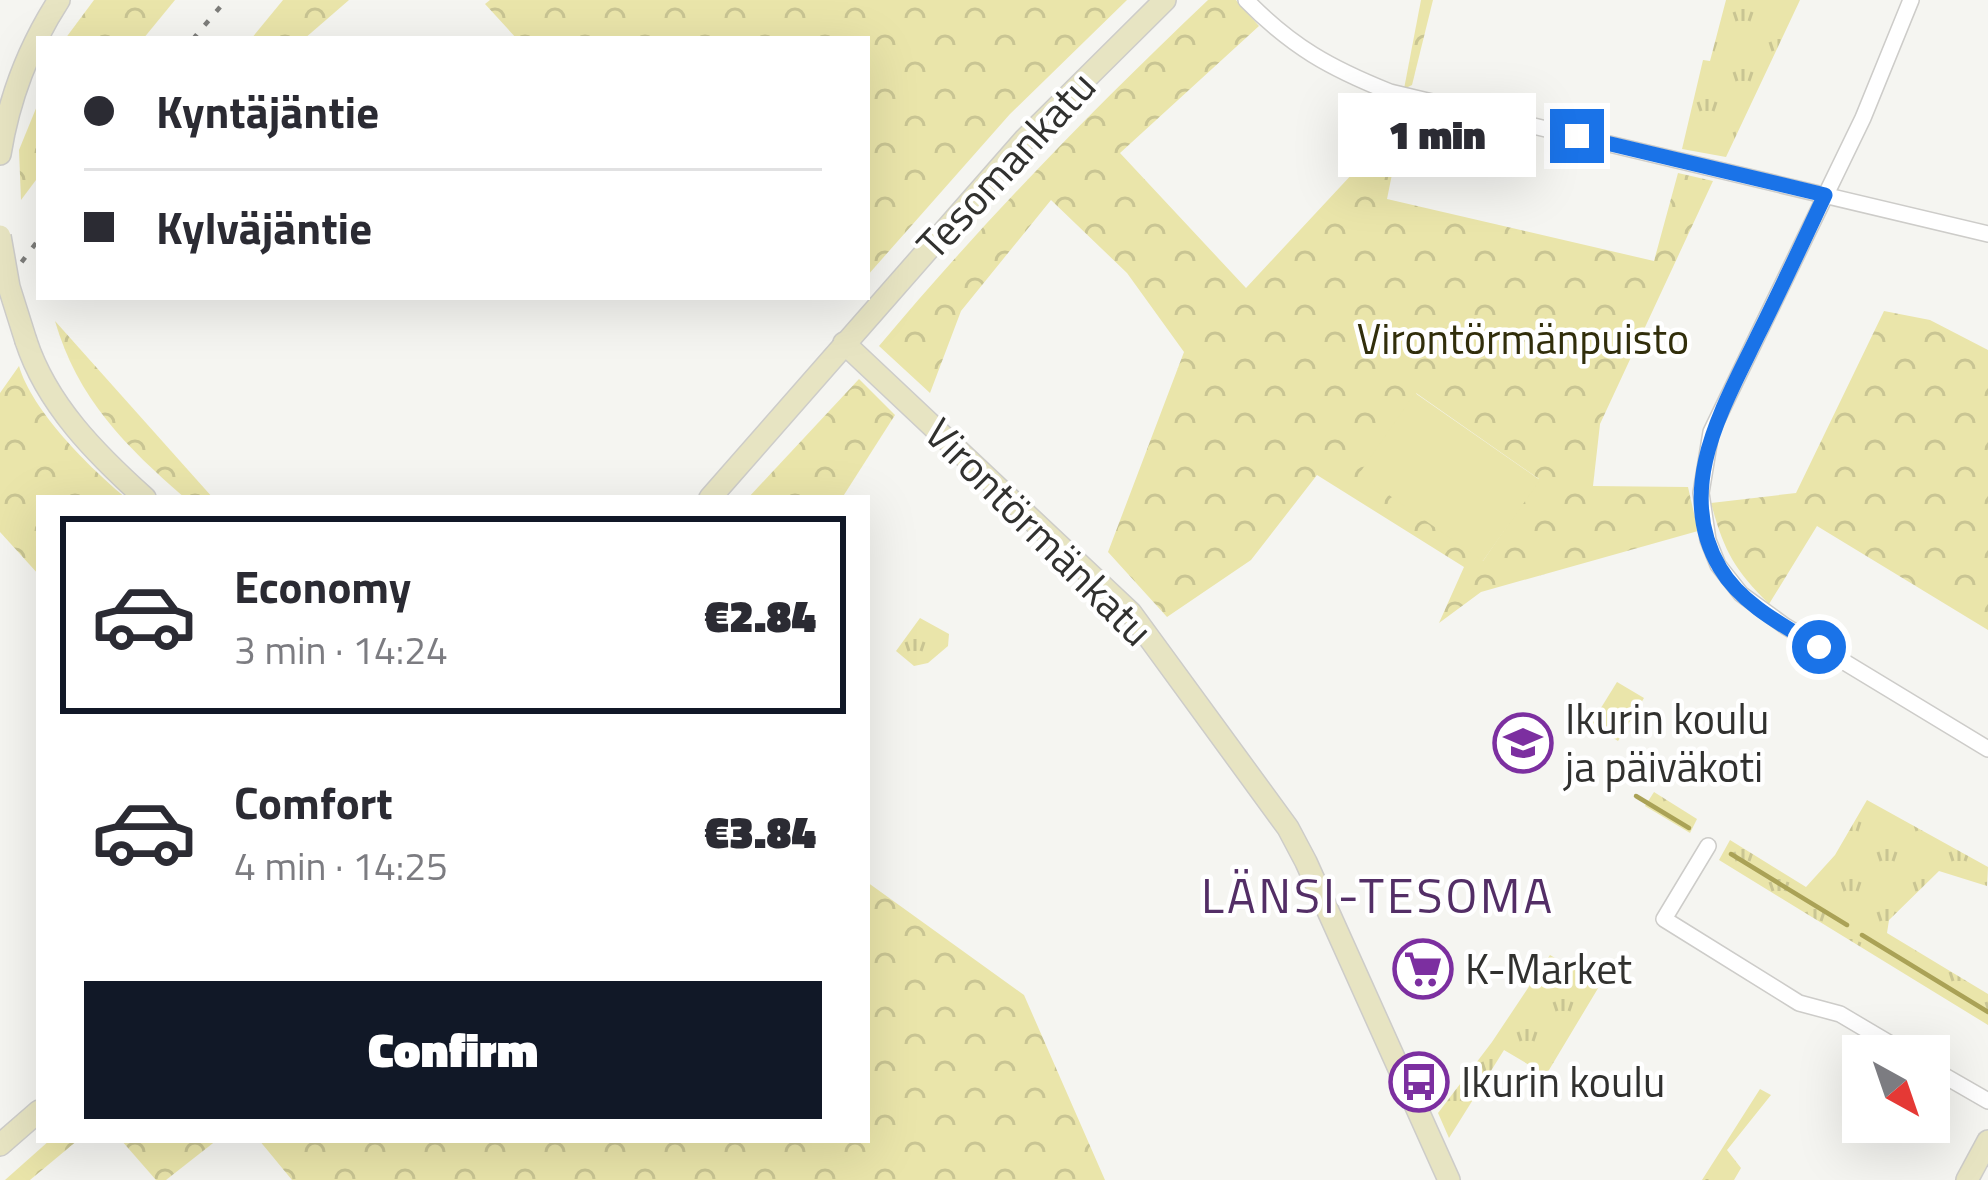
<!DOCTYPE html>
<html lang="en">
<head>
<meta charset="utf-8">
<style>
  body { margin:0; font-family:"Titillium Web",sans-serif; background:#f7f7f7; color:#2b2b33; height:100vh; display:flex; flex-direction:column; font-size:45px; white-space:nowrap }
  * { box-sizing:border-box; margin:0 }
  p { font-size:39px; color:#7c7c81 }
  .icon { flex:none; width:66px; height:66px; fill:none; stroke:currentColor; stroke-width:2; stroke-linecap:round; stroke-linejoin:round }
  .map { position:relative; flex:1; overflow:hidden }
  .drawer { position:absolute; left:36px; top:495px; width:834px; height:648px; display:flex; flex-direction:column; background:#fff; border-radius:0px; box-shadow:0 12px 48px #0002 }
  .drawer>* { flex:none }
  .guide { position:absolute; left:36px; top:36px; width:834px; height:264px; border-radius:0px; box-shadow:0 12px 48px #0002; display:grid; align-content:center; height:264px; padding:0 48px; background:#fff }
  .needle { width:78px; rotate:140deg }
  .buttons { position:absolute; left:1842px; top:1035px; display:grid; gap:24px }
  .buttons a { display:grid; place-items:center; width:108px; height:108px; border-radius:0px; background:#fff; box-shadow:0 12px 48px #0002; font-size:60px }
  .end { position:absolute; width:54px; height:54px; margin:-27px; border:15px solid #1a73e8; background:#fff; box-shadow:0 0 0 6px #fff }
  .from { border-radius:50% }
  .bubble { position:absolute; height:84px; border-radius:0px; background:#fff; box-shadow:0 12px 48px #0002; font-size:39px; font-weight:800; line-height:84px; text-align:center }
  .guide b { display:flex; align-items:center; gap:42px; height:114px; font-size:45px }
  .guide b+b { border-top:3px solid #e1e1e2 }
  .guide i { width:30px; height:30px; background:#2b2b33 }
  ul { padding:21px 0 0; list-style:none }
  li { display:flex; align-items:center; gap:36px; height:198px; margin:0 24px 18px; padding:0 24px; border:6px solid transparent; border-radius:0px }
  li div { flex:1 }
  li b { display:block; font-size:45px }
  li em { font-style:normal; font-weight:800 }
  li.on { border-color:#111827 }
  li>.icon { width:108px; height:108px; stroke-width:1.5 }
  .primary-button { display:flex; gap:24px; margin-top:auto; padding:24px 48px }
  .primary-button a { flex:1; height:138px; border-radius:0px; background:#111827; color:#fff; font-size:48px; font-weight:800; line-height:138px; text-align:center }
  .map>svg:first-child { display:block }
</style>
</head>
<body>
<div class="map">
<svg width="1988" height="1180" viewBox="0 0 1988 1180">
  <defs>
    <pattern id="forest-crowns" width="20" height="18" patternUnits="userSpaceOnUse" patternTransform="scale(3)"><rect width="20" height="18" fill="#eae5aa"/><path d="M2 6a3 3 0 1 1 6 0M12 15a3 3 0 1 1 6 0" fill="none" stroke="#c9c593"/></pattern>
    <pattern id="park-tufts" width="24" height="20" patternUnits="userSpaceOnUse" patternTransform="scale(3)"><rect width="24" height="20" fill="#eae5aa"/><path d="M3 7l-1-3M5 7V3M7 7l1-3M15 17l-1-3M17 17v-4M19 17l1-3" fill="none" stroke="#c9c593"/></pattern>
  </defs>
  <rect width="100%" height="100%" fill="#f5f5f1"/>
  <!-- forest -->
  <g fill="url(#forest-crowns)" fill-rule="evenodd">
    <polygon points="94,0 175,0 143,39 65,39"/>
    <polygon points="283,0 349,0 304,39 251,39"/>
    <polygon points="490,0 1127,0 1010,114 867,276 867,39 517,39 485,4"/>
    <path d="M1208,0H1236L1259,26L1120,153L1246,288L1381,143L1391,107L1405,110L1387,199L1654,261L1678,173L1713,181L1600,424L1593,486L1688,487L1698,531L1481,592L1439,623L1464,567L1317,475L1251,560L1167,617L1108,552L1184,352L1127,273L1051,200L961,311L930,393L879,346C982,223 1092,110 1208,0ZM1416,393L1539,479L1483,561Z"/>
    <polygon points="1421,0 1433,0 1412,85 1404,89"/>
    <polygon points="39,101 39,176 21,200 19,150"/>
    <path d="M1884,311L1930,320L1988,350V630L1817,526L1769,604C1734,569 1724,551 1711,503L1796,493Z"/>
    <path d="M55,321L213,498H185C126,447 77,398 55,321Z"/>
    <path d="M19,366C32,411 90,468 126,498H39V575L0,532V393Z"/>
    <polygon points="859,379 895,415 842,498 748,498"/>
    <polygon points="867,882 1024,995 1105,1180 292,1180 259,1140 867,1140"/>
    <polygon points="50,1140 78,1140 30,1180 5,1180"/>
    <polygon points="121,1140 217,1140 166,1180 156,1180"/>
  </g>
  <!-- park -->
  <g fill="url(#park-tufts)">
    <polygon points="1726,0 1800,0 1726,157 1682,149 1703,60 1710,61"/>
    <polygon points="920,618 949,634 948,646 928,663 914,666 896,651"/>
    <polygon points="1654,792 1697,819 1690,833 1645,806"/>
    <polygon points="1867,800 1988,867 1987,886 1939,871 1889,920 1887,933 1988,994 1988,1025 1719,860 1730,840 1806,887 1835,855"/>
    <polygon points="1550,955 1600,985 1546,1075 1504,1050 1449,1138 1438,1113 1492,1042"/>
    <polygon points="1760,1089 1771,1095 1727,1150 1741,1168 1734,1180 1702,1180"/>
  </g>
  <!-- pitch -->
  <g fill="#eae5aa">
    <polygon points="1415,393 1540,480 1483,561 1359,474"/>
    <polygon points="1617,682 1644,698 1618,741 1591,724"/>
  </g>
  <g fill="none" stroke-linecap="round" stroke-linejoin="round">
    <!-- stream -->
    <g stroke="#aaa256" stroke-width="4.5">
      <polyline points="1636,796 1689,828"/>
      <polyline points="1731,854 1847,925"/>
      <polyline points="1862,935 1988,1012"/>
    </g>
    <defs>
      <g id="street">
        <path d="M1246,0C1292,47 1330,68 1390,92L1988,234"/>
        <polyline points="1911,0 1863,118 1711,432 1701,493 1708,540 1718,565 1741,594 1785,626 1988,749"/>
        <polyline points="1708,846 1664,919 1799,1003 1840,1014 1911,1056"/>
        <polyline points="1929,1067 1988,1101"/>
      </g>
      <g id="secondary">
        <path d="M0,154C9,98 28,48 59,0"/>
        <path d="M26,341C47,405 96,454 145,498"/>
        <polyline points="844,343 1131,613 1288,828 1306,862 1449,1180"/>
        <polyline points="710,498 1025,139 1165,0"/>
        <polyline points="0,1145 39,1111"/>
        <polyline points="1967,1180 1988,1141"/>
      </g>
    </defs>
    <!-- street casing -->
    <use href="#street" stroke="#cdccc9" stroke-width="18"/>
    <!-- secondary casing -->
    <use href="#secondary" stroke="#cdccc9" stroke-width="24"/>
    <!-- street -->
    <use href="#street" stroke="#fff" stroke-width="15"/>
    <!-- secondary -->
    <use href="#secondary" stroke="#e7e4c2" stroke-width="21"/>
    <!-- rail -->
    <g stroke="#7d7d7a" stroke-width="4.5" stroke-dasharray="6 12" stroke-linecap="butt">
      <polyline points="193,39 226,0"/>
      <polyline points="0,291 39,239"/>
    </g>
    <defs>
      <polyline id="secondary-bridge" points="0,236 9,287 26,341"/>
    </defs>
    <!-- secondary-bridge casing -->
    <use href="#secondary-bridge" stroke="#cdccc9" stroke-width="24" stroke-linecap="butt"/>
    <!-- secondary-bridge -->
    <use href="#secondary-bridge" stroke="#e7e4c2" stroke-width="21"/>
  </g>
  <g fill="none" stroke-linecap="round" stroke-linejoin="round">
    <!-- route -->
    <path stroke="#1a73e8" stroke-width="15" d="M1577,136L1825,195C1803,242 1781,289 1758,335C1724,406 1673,489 1720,568C1741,604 1784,626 1819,647"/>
  </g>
  <!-- icons -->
  <defs>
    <symbol id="school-ring" viewBox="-11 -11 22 22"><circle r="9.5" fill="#fff" stroke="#7c2fa0" stroke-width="1.5"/><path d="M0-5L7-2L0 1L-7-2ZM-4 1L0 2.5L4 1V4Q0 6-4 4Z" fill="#7c2fa0"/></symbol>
    <symbol id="supermarket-ring" viewBox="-11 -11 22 22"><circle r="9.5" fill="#fff" stroke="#7c2fa0" stroke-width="1.5"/><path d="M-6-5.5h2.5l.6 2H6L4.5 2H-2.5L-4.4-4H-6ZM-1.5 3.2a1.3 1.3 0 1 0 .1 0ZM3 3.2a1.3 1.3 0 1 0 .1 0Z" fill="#7c2fa0"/></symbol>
    <symbol id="bus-ring" viewBox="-11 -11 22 22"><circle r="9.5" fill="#fff" stroke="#7c2fa0" stroke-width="1.5"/><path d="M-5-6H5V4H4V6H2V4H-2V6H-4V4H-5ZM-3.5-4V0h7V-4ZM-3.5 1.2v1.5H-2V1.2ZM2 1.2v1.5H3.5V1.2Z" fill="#7c2fa0"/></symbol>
  </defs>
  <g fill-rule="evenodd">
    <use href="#school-ring" x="1490" y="710" width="66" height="66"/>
    <use href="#supermarket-ring" x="1390" y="936" width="66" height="66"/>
    <use href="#bus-ring" x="1386" y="1049" width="66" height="66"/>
  </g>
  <g text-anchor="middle" stroke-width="9" stroke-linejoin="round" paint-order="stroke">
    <!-- street labels -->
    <g font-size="42" fill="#31312f" stroke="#fff">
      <text transform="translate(1006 165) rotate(-47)" y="15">Tesomankatu</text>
      <text transform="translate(1039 532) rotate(45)" y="15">Virontörmänkatu</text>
    </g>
    <!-- park labels -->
    <g font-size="42" fill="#312e0b" stroke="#fff">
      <text x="1523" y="354">Virontörmänpuisto</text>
    </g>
    <!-- poi labels -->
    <g font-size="42" fill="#31312f" stroke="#fff" text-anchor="start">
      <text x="1565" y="734">Ikurin koulu<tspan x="1565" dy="48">ja päiväkoti</tspan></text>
      <text x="1465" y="984">K-Market</text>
      <text x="1461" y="1097">Ikurin koulu</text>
    </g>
    <!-- quarter labels -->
    <g font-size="48" letter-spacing="3" fill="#532e66" stroke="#fff">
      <text x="1378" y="913">LÄNSI-TESOMA</text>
    </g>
  </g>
</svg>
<div class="buttons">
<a><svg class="needle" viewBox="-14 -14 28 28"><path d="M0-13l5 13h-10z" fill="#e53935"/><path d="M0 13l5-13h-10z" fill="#7c7c81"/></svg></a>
</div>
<i class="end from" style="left:1819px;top:647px"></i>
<i class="end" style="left:1577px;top:136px"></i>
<div class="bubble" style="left:1338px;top:93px;width:198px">1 min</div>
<div class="guide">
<b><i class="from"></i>Kyntäjäntie</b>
<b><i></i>Kylväjäntie</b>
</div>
<section class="drawer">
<ul>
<li class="on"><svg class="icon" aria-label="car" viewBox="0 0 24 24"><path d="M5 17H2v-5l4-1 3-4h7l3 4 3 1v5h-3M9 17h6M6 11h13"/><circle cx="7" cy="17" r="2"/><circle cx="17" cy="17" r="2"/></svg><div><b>Economy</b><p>3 min · 14:24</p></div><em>€2.84</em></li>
<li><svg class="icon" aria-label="car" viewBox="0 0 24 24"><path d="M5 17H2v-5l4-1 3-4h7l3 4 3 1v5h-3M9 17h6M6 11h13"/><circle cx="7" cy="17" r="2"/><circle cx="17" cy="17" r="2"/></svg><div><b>Comfort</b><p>4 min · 14:25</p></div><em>€3.84</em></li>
</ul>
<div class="primary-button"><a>Confirm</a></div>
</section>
</div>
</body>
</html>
